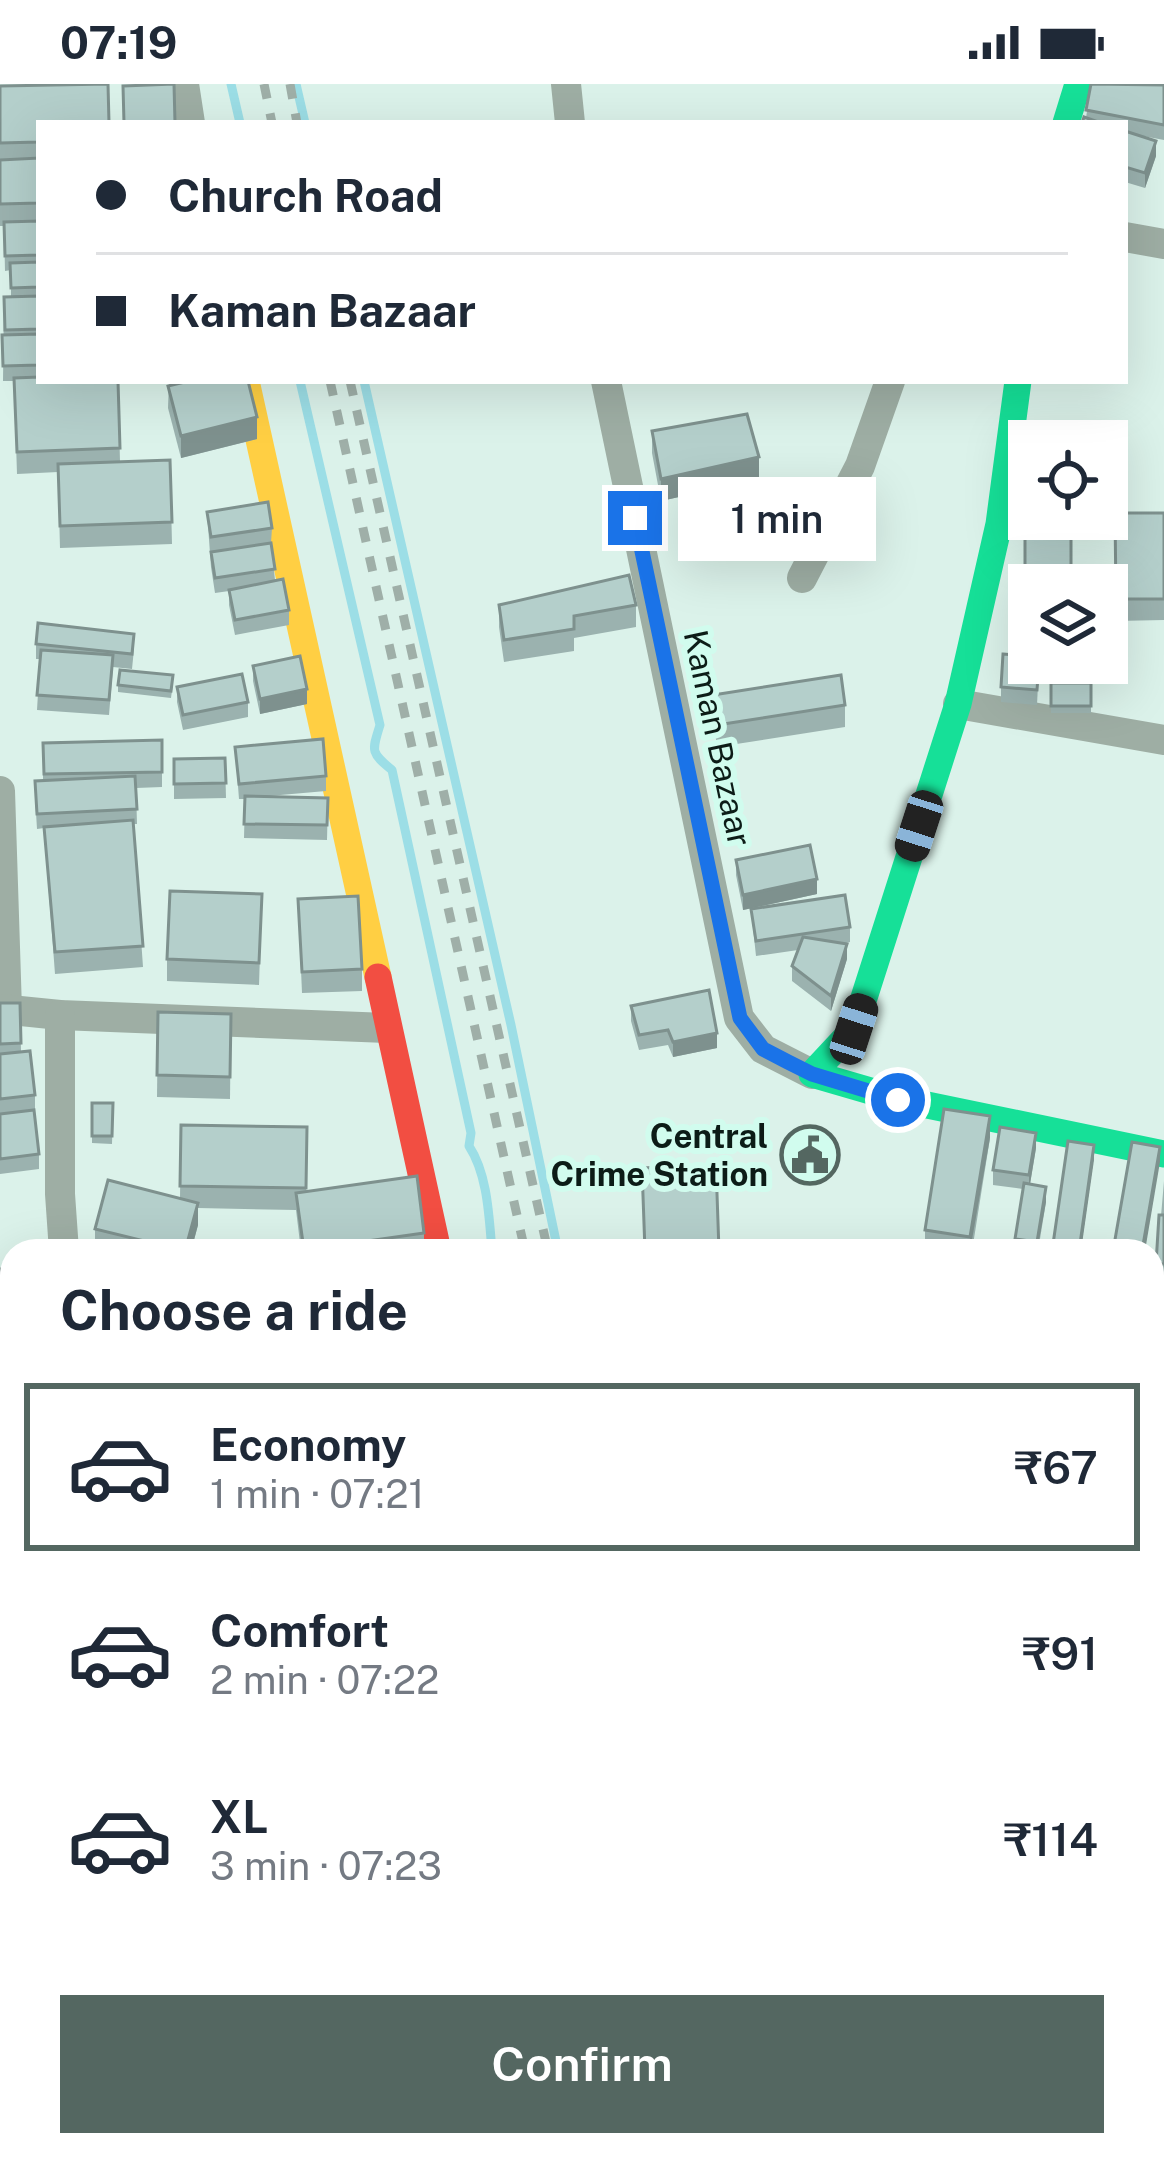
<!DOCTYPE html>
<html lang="en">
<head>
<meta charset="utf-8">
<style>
  body { margin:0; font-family:"Public Sans",sans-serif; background:#f2f2f3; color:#1f2937; height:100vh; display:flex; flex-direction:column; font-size:45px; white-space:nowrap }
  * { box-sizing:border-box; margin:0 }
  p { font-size:39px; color:#747a83 }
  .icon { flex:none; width:66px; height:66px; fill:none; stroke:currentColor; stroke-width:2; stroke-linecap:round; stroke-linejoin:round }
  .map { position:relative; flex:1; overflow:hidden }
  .drawer { position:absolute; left:0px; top:1155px; width:1164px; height:918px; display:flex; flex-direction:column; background:#fff; border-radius:36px 36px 0 0; box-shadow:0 12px 48px #0002 }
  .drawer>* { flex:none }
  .top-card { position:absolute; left:36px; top:36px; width:1092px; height:264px; border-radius:0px; box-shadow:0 12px 48px #0002; display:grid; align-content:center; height:264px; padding:0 60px; background:#fff }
  .fabs { position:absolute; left:1008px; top:336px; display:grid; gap:24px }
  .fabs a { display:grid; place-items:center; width:120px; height:120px; border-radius:0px; background:#fff; box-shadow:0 12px 48px #0002; font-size:60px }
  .end { position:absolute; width:54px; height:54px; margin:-27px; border:15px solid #1a73e8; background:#fff; box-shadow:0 0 0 6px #fff }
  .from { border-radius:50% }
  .bubble { position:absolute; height:84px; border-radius:0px; background:#fff; box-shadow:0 12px 48px #0002; font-size:39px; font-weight:600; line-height:84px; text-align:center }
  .car { position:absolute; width:36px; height:72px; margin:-36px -18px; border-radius:15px; box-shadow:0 0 9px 3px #0007; background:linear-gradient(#222 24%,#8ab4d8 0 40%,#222 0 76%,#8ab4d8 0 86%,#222 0) }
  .top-card b { display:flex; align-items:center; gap:42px; height:114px; font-size:45px }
  .top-card b+b { border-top:3px solid #e0e1e3 }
  .top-card i { width:30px; height:30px; background:#1f2937 }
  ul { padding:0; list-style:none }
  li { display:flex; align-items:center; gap:36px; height:168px; margin:0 24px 18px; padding:0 36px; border:6px solid transparent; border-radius:0px }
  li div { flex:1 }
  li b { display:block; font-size:45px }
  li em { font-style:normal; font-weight:600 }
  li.on { border-color:#546761 }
  li>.icon { width:108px; height:108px; stroke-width:1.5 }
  h2 { padding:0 60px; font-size:54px; line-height:144px }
  .cta { display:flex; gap:24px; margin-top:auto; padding:24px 60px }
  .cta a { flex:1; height:138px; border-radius:0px; background:#546761; color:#fff; font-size:48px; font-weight:600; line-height:138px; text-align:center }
  .status { display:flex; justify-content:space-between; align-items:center; height:84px; padding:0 60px; background:#fff; direction:ltr }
  .status svg { height:33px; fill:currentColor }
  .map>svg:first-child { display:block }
</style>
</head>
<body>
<div class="status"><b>07:19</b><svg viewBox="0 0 49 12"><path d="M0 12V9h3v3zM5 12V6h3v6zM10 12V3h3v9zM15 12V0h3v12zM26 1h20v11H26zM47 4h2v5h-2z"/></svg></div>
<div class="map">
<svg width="1164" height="2073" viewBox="0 0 1164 2073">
  <rect width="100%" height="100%" fill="#dbf2ea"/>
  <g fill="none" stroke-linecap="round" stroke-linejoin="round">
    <!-- stream -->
    <g stroke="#9cdee6" stroke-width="9">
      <polyline points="231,0 240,39"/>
      <polyline points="296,0 305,39"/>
      <path d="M300,297L380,641C372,667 370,668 392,686L471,1049L469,1062C488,1091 489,1134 492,1167"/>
      <polyline points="364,297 511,941 558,1167"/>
      <polyline points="700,2061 703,2073"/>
      <polyline points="757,2061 760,2073"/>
    </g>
    <!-- street -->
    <g stroke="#9eaea4" stroke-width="30">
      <polyline points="184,0 190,39"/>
      <polyline points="566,0 570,39"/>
      <polyline points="1125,153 1164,160"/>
      <polyline points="606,297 739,934 763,965 812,990"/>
      <polyline points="802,494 860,382 890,297"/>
      <polyline points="958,620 1164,656"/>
      <polyline points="0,707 7,926"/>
      <polyline points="0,925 60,931 387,944"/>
      <polyline points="60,931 60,1110 64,1167"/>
      <polyline points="645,2061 647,2073"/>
      <polyline points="88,2073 89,2061"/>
    </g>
    <!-- fast -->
    <g stroke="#16e098" stroke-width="27">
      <polyline points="1066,39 1078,0"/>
      <polyline points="1018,297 999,440 958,620 854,945 812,990 898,1015 1164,1070"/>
    </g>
    <!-- slow -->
    <polyline stroke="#ffcf43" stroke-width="27" points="246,297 378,893"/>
    <!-- jam -->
    <polyline stroke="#f24e42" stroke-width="27" points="378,893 438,1167"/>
    <!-- rail -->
    <g stroke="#9fafa8" stroke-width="9" stroke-dasharray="15 15" stroke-linecap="butt">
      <polyline points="264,0 272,39"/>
      <polyline points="290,0 297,39"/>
      <polyline points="330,297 525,1167"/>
      <polyline points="350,297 548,1167"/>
      <polyline points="725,2061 728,2073"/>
      <polyline points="757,2061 760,2073"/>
    </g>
  </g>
  <!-- wall -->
  <g fill="#9bb2af">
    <polygon points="1091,0 1164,0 1164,56 1132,50 1156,72 1145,104 1125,98 1125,39 1082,39 1086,34"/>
    <polygon points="0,2 39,39 39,297 118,297 120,378 170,376 172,460 60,464 58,388 17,390 14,297 3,297 4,213 11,213 11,186 5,187 4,142 0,142"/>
    <polygon points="169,297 248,297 257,355 181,374 168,324"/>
    <polygon points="652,347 759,395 661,417 652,369"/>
    <polygon points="207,428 272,444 271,459 275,496 289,526 289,541 235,551 229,521 229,507 215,509 211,483"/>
    <polygon points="1115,429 1164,429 1164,536 1116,537"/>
    <polygon points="1025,444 1029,501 1029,533 1025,533"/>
    <polygon points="499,521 636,521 636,543 574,554 574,567 504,578 499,543"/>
    <polygon points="36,560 134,565 132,585 113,583 109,631 37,626 40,575 36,575"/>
    <polygon points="1039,579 1037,621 1001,618 1001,603"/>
    <polygon points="253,582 307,620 260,630 253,597"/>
    <polygon points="173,599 171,614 118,608 118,601"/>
    <rect x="1051" y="599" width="40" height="30"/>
    <polygon points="177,603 248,618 248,633 183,646 177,618"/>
    <polygon points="713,611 845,621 845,643 717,663 713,633"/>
    <polygon points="162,656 162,703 136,704 137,740 133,740 143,883 55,890 44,744 37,745 35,712 43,697 43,659"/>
    <polygon points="235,663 326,692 326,707 269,712 328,714 327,756 244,754 245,715 239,715"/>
    <polygon points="225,674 226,714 174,715 174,675"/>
    <polygon points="736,776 817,810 743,826 736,791"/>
    <polygon points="262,810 259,901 167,897 167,875"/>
    <polygon points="298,815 362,885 362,907 302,909"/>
    <polygon points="751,825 850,843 850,858 843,860 847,875 831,927 792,897 792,882 798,866 756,872"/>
    <polygon points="0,919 20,919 21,968 35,1011 35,1026 0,1030"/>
    <polygon points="631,922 717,964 673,973 668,961 639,966 631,937"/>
    <polygon points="158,928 231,930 230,1015 157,1013"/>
    <polygon points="92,1019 113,1019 112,1060 92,1059"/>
    <polygon points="0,1030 39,1070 39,1085 0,1090"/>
    <polygon points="181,1041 307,1043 306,1108 424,1149 424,1167 301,1167 296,1126 198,1124 198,1141 191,1167 95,1167 95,1145 180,1114"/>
    <polygon points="990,1054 972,1167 925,1167 925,1146"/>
    <polygon points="1036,1064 1030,1100 1046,1118 1038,1167 1015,1167 1015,1155 1023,1105 993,1101 993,1086"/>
    <polygon points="1164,1097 1164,1254 1152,1253 1152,1190 1156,1191"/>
    <polygon points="0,1185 12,1186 12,1511 0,1510"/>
    <polygon points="1152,1274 1164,1275 1164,1388 1155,1387 1157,1336 1152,1335"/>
    <polygon points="6,1528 12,1528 12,1600 5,1600"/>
    <polygon points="12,1942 12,2061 24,2061 22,2071 0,2068 0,2008"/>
    <polygon points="47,2061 79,2061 78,2067 47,2066"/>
    <polygon points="837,2061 870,2061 870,2073 838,2073"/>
  </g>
  <!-- shaded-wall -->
  <g fill="#7e918e">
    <polygon points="1156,57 1156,72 1145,104 1145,89"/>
    <polygon points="257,333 257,355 181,374 181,352"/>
    <polygon points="759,373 759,395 661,417 661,395"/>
    <polygon points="307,605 307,620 260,630 260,615"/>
    <polygon points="817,795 817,810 743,826 743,811"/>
    <polygon points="847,860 847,875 831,927 831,912"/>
    <polygon points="717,949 717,964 673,973 673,958"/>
    <polygon points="990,1032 990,1054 970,1167 970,1153"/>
    <polygon points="1036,1049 1036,1064 1029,1106 1029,1091"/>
    <polygon points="1094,1061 1094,1076 1081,1167 1079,1167"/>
    <polygon points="1160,1063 1160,1078 1145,1167 1142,1167"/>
    <polygon points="1046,1103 1046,1118 1037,1167 1037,1158"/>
    <polygon points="198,1119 198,1141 191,1167 185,1167"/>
    <polygon points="1161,1494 1161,1509 1152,1564 1152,1549"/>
  </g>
  <!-- building -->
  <g fill="#b4cfcb" stroke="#7e918e" stroke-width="3">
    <polygon points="108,0 109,39 39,39 39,58 0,59 0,2"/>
    <polygon points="174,0 175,39 124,39 123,2"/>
    <polygon points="1091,0 1164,1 1164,41 1086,26"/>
    <polygon points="1084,33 1101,39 1082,39"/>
    <polygon points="1125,47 1156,57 1145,89 1125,83"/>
    <polygon points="39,74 39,119 0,120 0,76"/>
    <polygon points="39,137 39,171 5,172 4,138"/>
    <polygon points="39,178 39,203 11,204 10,179"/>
    <polygon points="39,212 39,245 5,246 4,213"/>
    <polygon points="39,250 39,281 3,282 2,251"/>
    <polygon points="39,293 39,297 118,297 120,364 17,368 14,294"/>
    <polygon points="189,297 248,297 257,333 181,352 168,302"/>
    <polygon points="747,330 759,373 661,395 652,347"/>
    <polygon points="170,376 172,438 60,442 58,380"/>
    <polygon points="268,418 272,444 211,453 207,428"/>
    <polygon points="1115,429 1164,429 1164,515 1116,515"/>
    <polygon points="1025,444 1071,444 1071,501 1029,501 1029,518 1025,518"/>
    <polygon points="271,459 275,485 215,494 211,468"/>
    <polygon points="629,491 636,521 574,532 574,545 504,556 499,521"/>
    <polygon points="283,495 289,526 235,536 229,506"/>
    <polygon points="38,539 134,550 132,570 36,560"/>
    <polygon points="41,566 113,571 109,616 37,611"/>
    <polygon points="1003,570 1029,572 1029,579 1039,579 1037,606 1001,603"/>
    <polygon points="300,572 307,605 260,615 253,582"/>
    <polygon points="120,586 173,591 171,607 118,601"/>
    <polygon points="242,590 248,618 183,631 177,603"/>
    <polygon points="841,591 845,621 717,641 713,611"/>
    <rect x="1051" y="599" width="40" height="23"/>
    <polygon points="323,655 326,692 239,700 235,663"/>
    <polygon points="162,656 162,688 44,690 43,659"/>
    <polygon points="225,674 226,699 174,700 174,675"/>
    <polygon points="135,692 137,725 37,730 35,697"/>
    <polygon points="245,712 328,714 327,741 244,740"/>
    <polygon points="133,736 143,862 55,868 44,743"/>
    <polygon points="810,761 817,795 743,811 736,776"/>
    <polygon points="170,807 262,810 259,879 167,875"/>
    <polygon points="845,811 850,843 756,857 751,825"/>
    <polygon points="358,812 362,885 302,888 298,815"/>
    <polygon points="803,853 847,860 831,912 792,882"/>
    <polygon points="709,906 717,949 673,958 668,946 639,951 631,922"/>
    <polygon points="0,919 20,919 21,959 0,960"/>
    <polygon points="158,928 231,930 230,993 157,991"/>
    <polygon points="30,967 35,1011 0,1015 0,970"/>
    <polygon points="92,1019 113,1019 112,1052 92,1052"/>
    <polygon points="944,1025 990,1032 970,1153 925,1146"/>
    <polygon points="34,1026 39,1070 0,1075 0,1030"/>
    <polygon points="181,1041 307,1043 306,1104 180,1102"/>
    <polygon points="1000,1043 1036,1049 1029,1091 993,1086"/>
    <polygon points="1068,1057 1094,1061 1079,1167 1052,1167"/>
    <polygon points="1132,1058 1160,1063 1142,1167 1113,1167"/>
    <polygon points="716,1081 719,1167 645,1167 642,1084"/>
    <polygon points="417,1092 424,1149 304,1166 296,1109"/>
    <polygon points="108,1096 198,1119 185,1167 95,1145"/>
    <polygon points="1024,1099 1046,1103 1037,1158 1015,1155"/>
    <polygon points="1159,1131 1164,1131 1164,1180 1156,1180"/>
    <polygon points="0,1185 12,1186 12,1285 0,1285"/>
    <polygon points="1152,1190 1164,1191 1164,1212 1152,1211"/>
    <polygon points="1152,1217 1164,1218 1164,1239 1152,1238"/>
    <polygon points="1152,1274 1164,1275 1164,1321 1152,1320"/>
    <rect x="0" y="1295" width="12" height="102"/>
    <polygon points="1157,1331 1164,1331 1164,1373 1155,1372"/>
    <polygon points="0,1422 12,1423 12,1489 0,1488"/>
    <polygon points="1152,1492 1161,1494 1152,1549"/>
    <polygon points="6,1528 12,1528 12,1585 5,1585"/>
    <polygon points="0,1688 5,1688 4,1712 0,1712"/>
    <polygon points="9,1942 12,1942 12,2054 0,2053 0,2008"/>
    <rect x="121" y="2061" width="74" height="12"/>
    <rect x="203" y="2061" width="32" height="12"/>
    <rect x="265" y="2061" width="35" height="12"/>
    <polygon points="502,2061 537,2061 538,2073 502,2073"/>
    <polygon points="549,2061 592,2061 593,2073 550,2073"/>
    <polygon points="816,2061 832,2061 833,2073 818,2073"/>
    <polygon points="838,2061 870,2061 870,2066 838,2067"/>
    <polygon points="872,2061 893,2061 894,2072 873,2072"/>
  </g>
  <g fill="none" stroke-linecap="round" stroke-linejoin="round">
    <!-- route -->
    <polyline stroke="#1a73e8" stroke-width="15" points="635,434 740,934 763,965 788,978 812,990 898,1016"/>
  </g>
  <!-- icons -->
  <defs>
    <symbol id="civic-ring" viewBox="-11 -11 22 22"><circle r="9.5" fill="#d1fcee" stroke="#546761" stroke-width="1.5"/><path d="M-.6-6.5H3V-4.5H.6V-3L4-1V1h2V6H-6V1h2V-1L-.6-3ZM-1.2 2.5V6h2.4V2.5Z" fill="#546761"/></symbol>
  </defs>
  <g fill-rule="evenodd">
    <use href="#civic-ring" x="777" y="1038" width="66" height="66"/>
  </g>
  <g text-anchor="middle" stroke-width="12" stroke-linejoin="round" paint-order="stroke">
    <!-- street labels -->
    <g font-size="33" fill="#0c1c17" stroke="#d1fcee">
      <text transform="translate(718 654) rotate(78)" y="12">Kaman Bazaar</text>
    </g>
    <!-- poi labels -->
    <g font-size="33" font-weight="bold" fill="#0c1c17" stroke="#d1fcee" text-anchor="end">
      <text x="768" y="1064">Central<tspan x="768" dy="38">Crime Station</tspan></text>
    </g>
  </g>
</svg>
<div class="fabs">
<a><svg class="icon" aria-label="locate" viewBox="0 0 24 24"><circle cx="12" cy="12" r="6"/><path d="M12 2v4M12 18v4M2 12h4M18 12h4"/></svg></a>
<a><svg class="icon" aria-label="layers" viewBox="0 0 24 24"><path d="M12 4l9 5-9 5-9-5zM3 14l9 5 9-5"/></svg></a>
</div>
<i class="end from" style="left:898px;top:1016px"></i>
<i class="end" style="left:635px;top:434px"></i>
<div class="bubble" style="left:678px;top:393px;width:198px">1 min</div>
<i class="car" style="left:919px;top:742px;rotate:198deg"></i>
<i class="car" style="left:854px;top:945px;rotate:18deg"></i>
<div class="top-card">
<b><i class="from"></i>Church Road</b>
<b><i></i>Kaman Bazaar</b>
</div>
<section class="drawer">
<h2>Choose a ride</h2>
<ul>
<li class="on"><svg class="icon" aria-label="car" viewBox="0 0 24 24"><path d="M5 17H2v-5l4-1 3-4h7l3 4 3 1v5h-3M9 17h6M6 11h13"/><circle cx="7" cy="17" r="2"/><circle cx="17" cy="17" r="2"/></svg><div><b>Economy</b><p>1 min · 07:21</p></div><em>₹67</em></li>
<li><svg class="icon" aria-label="car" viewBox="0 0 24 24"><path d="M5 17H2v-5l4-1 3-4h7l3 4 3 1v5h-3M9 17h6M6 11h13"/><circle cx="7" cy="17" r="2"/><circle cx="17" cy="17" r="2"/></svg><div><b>Comfort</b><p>2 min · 07:22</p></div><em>₹91</em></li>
<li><svg class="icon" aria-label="car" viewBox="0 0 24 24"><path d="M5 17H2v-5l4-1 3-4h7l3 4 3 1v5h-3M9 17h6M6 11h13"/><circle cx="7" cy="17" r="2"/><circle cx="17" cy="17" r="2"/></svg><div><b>XL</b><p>3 min · 07:23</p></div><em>₹114</em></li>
</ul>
<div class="cta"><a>Confirm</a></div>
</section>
</div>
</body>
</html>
